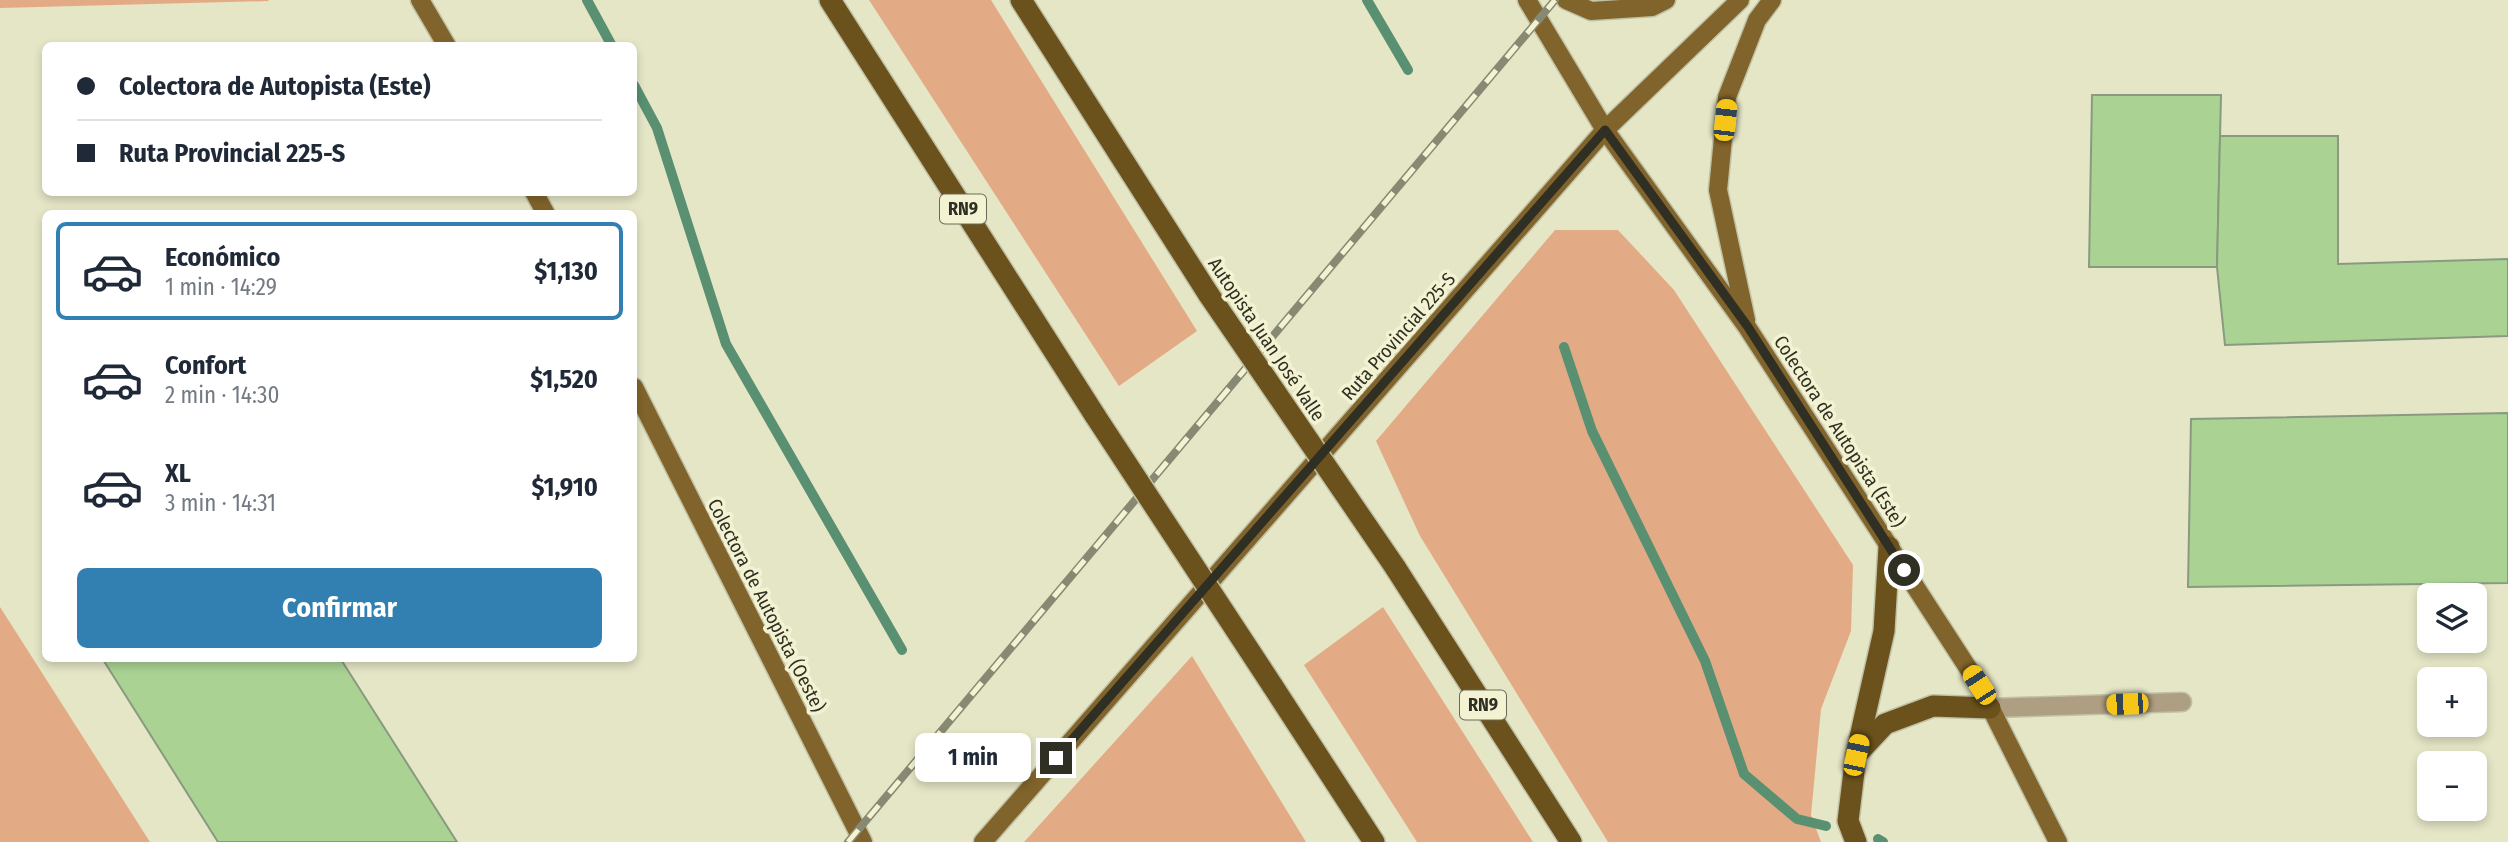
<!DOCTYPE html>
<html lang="es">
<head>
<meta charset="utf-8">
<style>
  body { margin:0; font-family:"Fira Sans Condensed",sans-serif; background:#f6f6f7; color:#1f2937; height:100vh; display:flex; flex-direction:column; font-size:26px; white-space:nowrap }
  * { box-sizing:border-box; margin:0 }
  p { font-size:23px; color:#747a83 }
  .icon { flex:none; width:38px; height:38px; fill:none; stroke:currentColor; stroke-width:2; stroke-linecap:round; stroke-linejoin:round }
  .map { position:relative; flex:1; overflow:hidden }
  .drawer { position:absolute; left:42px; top:210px; width:595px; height:452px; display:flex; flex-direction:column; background:#fff; border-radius:10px; box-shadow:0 4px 10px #0003 }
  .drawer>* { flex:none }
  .hud { position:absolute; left:42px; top:42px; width:595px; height:154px; border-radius:10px; box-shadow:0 4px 10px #0003; display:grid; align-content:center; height:154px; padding:0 35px; background:#fff }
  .tools { position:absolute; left:2417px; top:583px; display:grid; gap:14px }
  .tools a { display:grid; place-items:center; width:70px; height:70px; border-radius:10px; background:#fff; box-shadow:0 4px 10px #0003; font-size:35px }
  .end { position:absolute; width:32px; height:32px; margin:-16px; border:9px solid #2f2f23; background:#fff; box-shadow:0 0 0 4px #fff }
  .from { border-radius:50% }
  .bubble { position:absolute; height:49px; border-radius:10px; background:#fff; box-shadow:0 4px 10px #0003; font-size:23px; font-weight:700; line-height:49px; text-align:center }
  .car { position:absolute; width:21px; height:42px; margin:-21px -10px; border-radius:9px; box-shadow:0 0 5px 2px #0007; background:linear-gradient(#f5c518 24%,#345 0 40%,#f5c518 0 76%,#345 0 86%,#f5c518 0) }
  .hud b { display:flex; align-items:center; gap:24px; height:66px; font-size:26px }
  .hud b+b { border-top:2px solid #e0e1e3 }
  .hud i { width:18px; height:18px; background:#1f2937 }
  ul { padding:12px 0 0; list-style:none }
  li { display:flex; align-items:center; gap:21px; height:98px; margin:0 14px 10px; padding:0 21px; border:4px solid transparent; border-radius:10px }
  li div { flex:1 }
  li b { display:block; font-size:26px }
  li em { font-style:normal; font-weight:700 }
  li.on { border-color:#3280b2 }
  li>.icon { width:63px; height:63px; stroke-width:1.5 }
  .button { display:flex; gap:14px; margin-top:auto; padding:14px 35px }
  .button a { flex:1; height:80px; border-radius:10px; background:#3280b2; color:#fff; font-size:28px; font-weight:700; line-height:80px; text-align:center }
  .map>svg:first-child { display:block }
</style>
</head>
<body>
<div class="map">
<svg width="2508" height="842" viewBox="0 0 2508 842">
  <rect width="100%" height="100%" fill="#e5e6c6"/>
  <!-- green -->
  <g fill="#e3ab85">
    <polygon points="0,0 268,0 269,1 0,8"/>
    <polygon points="869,0 991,0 1197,331 1119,386"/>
    <polygon points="1555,230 1618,230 1674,290 1853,565 1851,631 1821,709 1811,815 1821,842 1608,842 1420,536 1376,441"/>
    <polygon points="0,607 150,842 151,842 0,842"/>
    <polygon points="1383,607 1533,842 1417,842 1304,665"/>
    <polygon points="1192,656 1306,842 1024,842"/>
  </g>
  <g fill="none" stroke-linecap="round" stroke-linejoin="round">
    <!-- stream -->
    <g stroke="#589071" stroke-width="10">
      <polyline points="587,0 612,46"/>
      <polyline points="1367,0 1408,70"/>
      <polyline points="634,85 657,128 726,344 902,650"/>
      <polyline points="1564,347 1592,431 1705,661 1744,774 1797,819 1826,826"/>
      <polyline points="1878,839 1883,842"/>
    </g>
  </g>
  <!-- building -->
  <g fill="#aad393" stroke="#899a80" stroke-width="2">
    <polygon points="2092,95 2221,95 2217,267 2089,267"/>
    <polygon points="2220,136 2338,136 2338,264 2508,259 2508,336 2225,345 2217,267"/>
    <polygon points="2508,413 2508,583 2188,587 2191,419"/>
    <polygon points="102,658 340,658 457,842 218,842"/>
  </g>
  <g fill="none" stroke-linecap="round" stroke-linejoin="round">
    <defs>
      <polyline id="minor" points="1990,708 2182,702"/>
      <g id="major">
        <polyline points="420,0 447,46"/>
        <polyline points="1527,0 1605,130 1747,327 1979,685 2058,842"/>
        <polyline points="1566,0 1591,11 1652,7 1666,0"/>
        <polyline points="534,192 546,214"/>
        <polyline points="1746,320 1718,190 1727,97 1757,20 1772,0"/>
        <polyline points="634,387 863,842"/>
        <polyline points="983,842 1605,130 1740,0"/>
      </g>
      <g id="highway">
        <polyline points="830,0 1096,417"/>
        <polyline points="1021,0 1209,295"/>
        <polyline points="1395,567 1571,842"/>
        <polyline points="1272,685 1374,842"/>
        <polyline points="1857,754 1885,724 1933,706 1990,708"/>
        <polyline points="1856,842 1848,821 1856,755 1884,631 1889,547"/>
      </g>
    </defs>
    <!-- minor casing -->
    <use href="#minor" stroke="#c1c1a5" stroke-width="21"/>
    <!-- major casing -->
    <use href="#major" stroke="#c1c1a5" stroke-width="21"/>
    <!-- highway casing -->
    <use href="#highway" stroke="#c1c1a5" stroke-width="24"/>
    <!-- minor -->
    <use href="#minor" stroke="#ae9e82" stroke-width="18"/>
    <!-- major -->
    <use href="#major" stroke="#81642b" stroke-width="18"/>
    <!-- highway -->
    <use href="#highway" stroke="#6b511b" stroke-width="21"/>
    <defs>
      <polyline id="rail" points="848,842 1555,0"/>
    </defs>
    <!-- rail casing -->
    <use href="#rail" stroke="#888973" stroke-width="8"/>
    <!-- rail -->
    <use href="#rail" stroke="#f3f3d3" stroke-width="5" stroke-dasharray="16" stroke-linecap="butt"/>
    <defs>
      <g id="highway-bridge">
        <polyline points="1209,295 1395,567"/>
        <polyline points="1096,417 1272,685"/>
      </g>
    </defs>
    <!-- highway-bridge casing -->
    <use href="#highway-bridge" stroke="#c1c1a5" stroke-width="24" stroke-linecap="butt"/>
    <!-- highway-bridge -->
    <use href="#highway-bridge" stroke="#6b511b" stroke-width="21"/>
  </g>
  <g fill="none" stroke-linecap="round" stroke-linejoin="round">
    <!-- route -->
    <polyline stroke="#2f2f23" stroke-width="9" points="1056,758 1605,130 1748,327 1904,570"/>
  </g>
  <g text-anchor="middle" stroke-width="7" stroke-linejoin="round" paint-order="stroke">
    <!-- shield labels -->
    <g fill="#f3f3d3" stroke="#6a6a58" stroke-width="2">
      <rect x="940" y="194.5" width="46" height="29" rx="5"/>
      <rect x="1460" y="690.5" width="46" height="29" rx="5"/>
    </g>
    <g font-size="18" font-weight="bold" fill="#2f2f23">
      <text x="963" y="215">RN9</text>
      <text x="1483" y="711">RN9</text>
    </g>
    <!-- street labels -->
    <g font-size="19" fill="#2f2f23" stroke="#f3f3d3">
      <text transform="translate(1398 336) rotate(-49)" y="7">Ruta Provincial 225-S</text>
      <text transform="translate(1267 339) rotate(56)" y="7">Autopista Juan José Valle</text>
      <text transform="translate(1840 431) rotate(57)" y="7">Colectora de Autopista (Este)</text>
      <text transform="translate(767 605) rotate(63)" y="7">Colectora de Autopista (Oeste)</text>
    </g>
  </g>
</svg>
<div class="tools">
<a><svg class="icon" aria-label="layers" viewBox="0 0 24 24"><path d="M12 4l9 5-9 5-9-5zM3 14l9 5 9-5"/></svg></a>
<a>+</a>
<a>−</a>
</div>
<i class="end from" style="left:1904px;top:570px"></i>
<i class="end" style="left:1056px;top:758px"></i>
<div class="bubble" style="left:915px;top:733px;width:116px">1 min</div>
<i class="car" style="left:1725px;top:120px;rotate:6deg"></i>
<i class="car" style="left:1979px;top:685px;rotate:327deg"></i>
<i class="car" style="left:2127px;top:704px;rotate:268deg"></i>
<i class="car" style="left:1856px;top:755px;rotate:12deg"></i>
<div class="hud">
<b><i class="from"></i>Colectora de Autopista (Este)</b>
<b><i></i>Ruta Provincial 225-S</b>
</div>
<section class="drawer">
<ul>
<li class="on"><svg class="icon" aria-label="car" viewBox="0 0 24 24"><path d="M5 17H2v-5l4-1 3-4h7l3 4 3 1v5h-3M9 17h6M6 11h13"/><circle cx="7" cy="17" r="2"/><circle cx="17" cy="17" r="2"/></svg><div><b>Económico</b><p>1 min · 14:29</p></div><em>$1,130</em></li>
<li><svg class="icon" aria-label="car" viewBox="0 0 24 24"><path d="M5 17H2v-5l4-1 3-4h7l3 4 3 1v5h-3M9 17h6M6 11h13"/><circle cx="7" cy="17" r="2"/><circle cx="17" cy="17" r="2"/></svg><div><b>Confort</b><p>2 min · 14:30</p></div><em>$1,520</em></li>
<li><svg class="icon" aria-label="car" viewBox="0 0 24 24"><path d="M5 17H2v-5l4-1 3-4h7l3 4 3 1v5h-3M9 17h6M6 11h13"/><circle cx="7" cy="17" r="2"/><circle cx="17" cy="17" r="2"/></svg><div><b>XL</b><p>3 min · 14:31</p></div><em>$1,910</em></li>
</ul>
<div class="button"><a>Confirmar</a></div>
</section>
</div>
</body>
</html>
